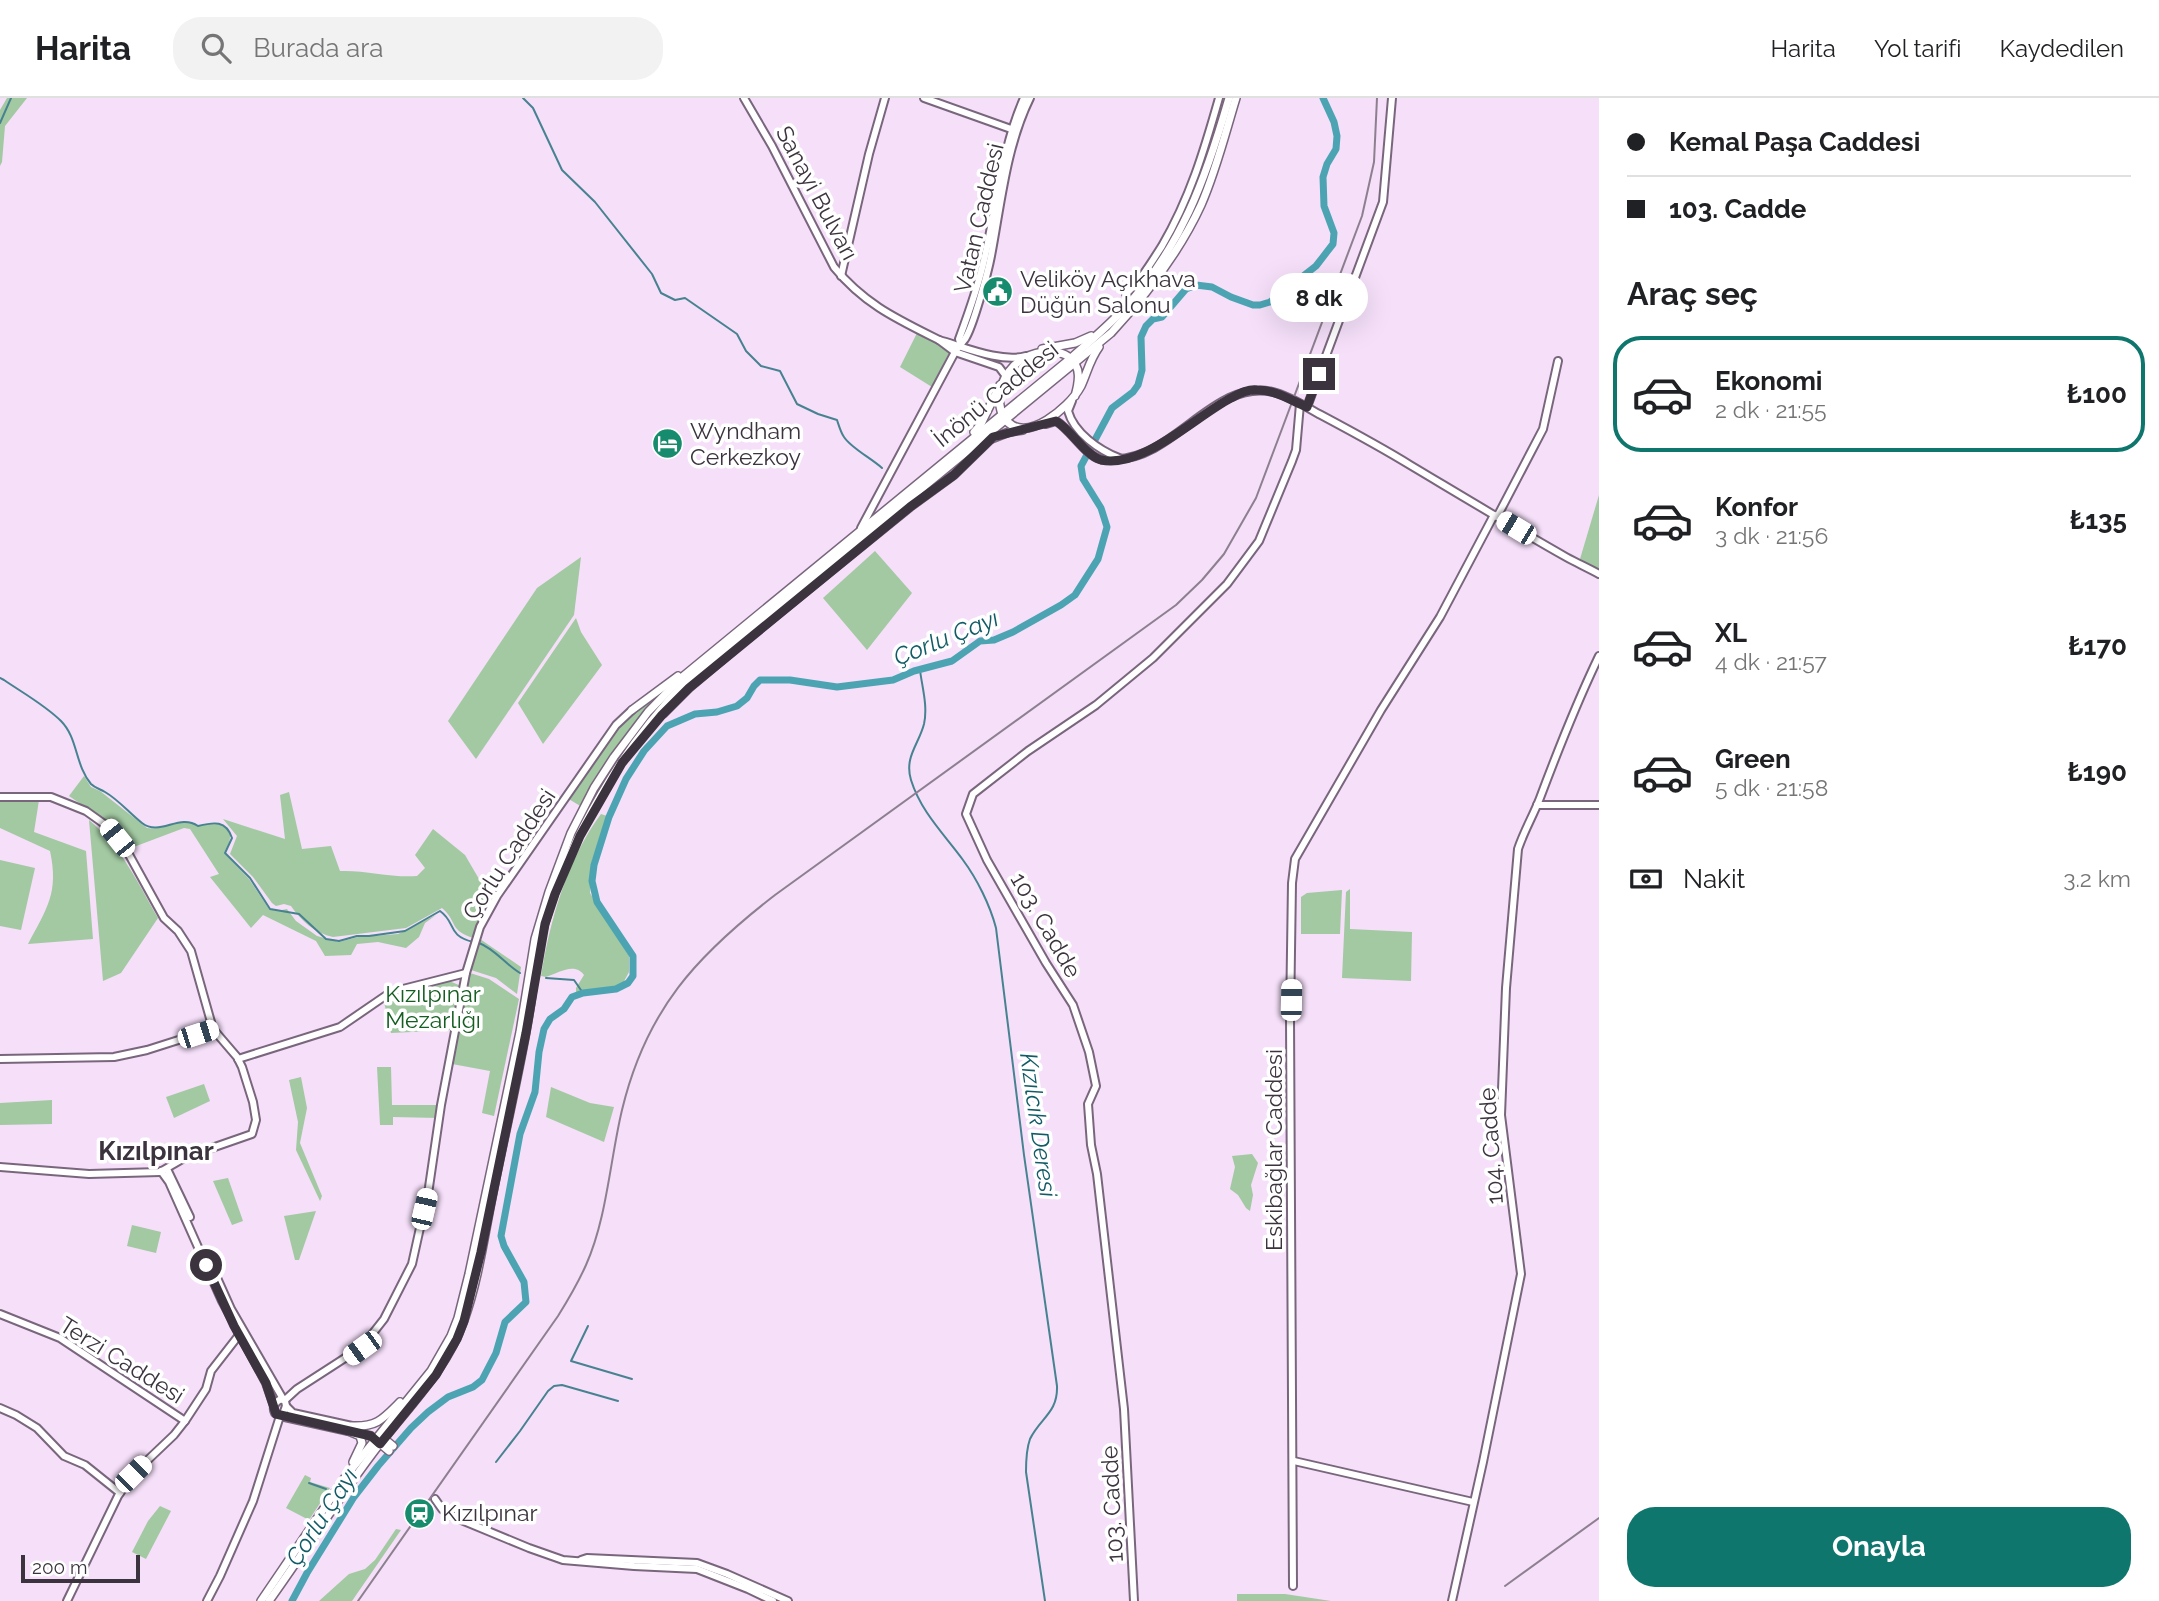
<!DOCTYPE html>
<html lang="tr">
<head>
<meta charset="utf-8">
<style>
  body { margin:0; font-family:Raleway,sans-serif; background:#f2f2f2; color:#202124; height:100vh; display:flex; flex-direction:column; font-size:26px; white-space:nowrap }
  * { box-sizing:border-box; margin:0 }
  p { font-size:23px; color:#757577 }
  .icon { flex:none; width:38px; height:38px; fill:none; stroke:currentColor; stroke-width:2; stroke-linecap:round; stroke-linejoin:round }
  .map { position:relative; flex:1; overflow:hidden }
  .drawer { display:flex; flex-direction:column; background:#fff; width:560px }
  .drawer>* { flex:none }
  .guide { display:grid; align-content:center; height:154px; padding:0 28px; background:#fff }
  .scale { position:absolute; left:21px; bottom:18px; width:119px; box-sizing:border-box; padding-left:7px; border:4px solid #3b333d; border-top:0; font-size:19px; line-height:24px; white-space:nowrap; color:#3b333d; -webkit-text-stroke:5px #fff; paint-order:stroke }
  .end { position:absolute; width:32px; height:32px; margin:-16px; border:9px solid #3b333d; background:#fff; box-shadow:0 0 0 4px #fff }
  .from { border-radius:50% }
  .bubble { position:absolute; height:49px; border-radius:24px; background:#fff; box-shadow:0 7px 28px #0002; font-size:23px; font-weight:700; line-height:49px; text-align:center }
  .car { position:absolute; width:21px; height:42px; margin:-21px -10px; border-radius:9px; box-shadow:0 0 5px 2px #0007; background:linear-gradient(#fff 24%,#345 0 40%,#fff 0 76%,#345 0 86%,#fff 0) }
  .guide b { display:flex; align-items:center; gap:24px; height:66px; font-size:26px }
  .guide b+b { border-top:2px solid #e0e0e0 }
  .guide i { width:18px; height:18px; background:#202124 }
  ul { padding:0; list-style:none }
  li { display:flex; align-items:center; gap:21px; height:116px; margin:0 14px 10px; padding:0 14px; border:4px solid transparent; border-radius:28px }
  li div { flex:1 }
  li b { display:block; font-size:26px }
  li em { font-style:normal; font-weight:700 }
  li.selected { border-color:#0f766e }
  li>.icon { width:63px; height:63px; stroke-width:1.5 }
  h2 { padding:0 28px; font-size:32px; line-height:84px }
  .pay { display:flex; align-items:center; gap:18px; height:77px; padding:0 28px; font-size:26px }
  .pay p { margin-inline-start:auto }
  .action { display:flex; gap:14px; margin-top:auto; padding:14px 28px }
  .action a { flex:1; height:80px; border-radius:28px; background:#0f766e; color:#fff; font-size:28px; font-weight:700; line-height:80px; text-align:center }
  header { display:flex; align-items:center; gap:42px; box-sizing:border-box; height:98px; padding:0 35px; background:#fff; border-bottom:2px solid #e0e0e0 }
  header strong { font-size:33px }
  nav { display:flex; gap:38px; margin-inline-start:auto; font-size:24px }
  .search { width:490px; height:63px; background:#f2f2f2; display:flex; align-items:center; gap:18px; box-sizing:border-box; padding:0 24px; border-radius:28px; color:#757577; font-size:26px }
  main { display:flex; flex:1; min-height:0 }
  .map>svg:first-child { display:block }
</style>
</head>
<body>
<header>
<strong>Harita</strong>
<div class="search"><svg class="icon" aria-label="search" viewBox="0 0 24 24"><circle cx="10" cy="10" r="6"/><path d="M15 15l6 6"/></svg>Burada ara</div>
<nav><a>Harita</a><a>Yol tarifi</a><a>Kaydedilen</a></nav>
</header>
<main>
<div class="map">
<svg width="1599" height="1503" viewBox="0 0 1599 1503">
  <rect width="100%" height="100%" fill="#f5dff9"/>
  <!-- green -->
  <g fill="#a2c9a2">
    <polygon points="7,0 27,0 5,28 2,64 0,68 0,12"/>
    <polygon points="917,235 946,250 949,255 932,289 900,269"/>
    <polygon points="1599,397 1599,472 1580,461"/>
    <polygon points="875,453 912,495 867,552 823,500"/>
    <polygon points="581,459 574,517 476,661 448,623 537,490"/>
    <polygon points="576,520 581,534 602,567 543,646 518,605"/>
    <polygon points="662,593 627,638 582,709 567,700 617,628 632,613"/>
    <path d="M84,678L91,689L100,693L147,730C166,733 180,718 198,728C208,726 231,721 230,739C230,744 226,751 224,755L249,781L269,811L277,813L287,811L296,823L317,838L339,844L358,839L398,836L436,817L425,825L419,839L406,850L378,844L357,846L351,857L325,858L316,843L263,817L251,830L210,779L219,776L190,731L184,730L131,750L110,726L69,698Z"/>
    <path d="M289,694L302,751L331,748L340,773C366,772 391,780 417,778L425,770L415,757L433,731L465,757L479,781L496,799L474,840C449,833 458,824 442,810L406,830L333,839C315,835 301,823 291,808L284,806L276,808L272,805L253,779L230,756L237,738L223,721L285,741L280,697Z"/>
    <path d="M0,701L39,702L34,734L86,753L93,841L28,846C47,810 59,795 50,753L0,730Z"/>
    <path d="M601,716L607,718L601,744L592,762L590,795L629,858V874L622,887L576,900V890L584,877C574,864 559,875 546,879L541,878C550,822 567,762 601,716Z"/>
    <path d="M89,722C121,748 138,785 158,820L121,875L103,883Z"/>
    <polygon points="0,762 35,770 21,832 0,828"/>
    <polygon points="1350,791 1350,831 1412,834 1411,883 1342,880 1346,794"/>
    <polygon points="1342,792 1340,836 1301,836 1301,799 1307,795"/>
    <polygon points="480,841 521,869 517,896 496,880 471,872"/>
    <polygon points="470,875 489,881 519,901 494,1018 482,1015 490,973 452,966"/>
    <polygon points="447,882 461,888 454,932 391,935 384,904 395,897"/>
    <polygon points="377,969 391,969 392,1007 441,1007 439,1020 393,1019 393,1027 380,1027"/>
    <polygon points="301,979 307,1010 300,1045 322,1098 320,1103 296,1052 298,1024 289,982"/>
    <polygon points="204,986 210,1003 174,1020 166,999"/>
    <polygon points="551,989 590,1005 614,1009 604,1044 546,1019"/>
    <polygon points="52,1002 52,1026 0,1027 0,1005"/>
    <polygon points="1252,1056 1258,1065 1251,1087 1253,1097 1250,1113 1246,1110 1238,1097 1230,1091 1235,1069 1232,1058"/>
    <polygon points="228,1080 243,1123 232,1127 213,1083"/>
    <polygon points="316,1113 299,1162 295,1162 284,1118"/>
    <polygon points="132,1127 161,1134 156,1155 127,1148"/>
    <polygon points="305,1377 311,1380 310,1384 330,1390 309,1422 286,1410"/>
    <polygon points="160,1408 171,1413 146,1461 132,1454 148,1423"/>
    <polygon points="396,1431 401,1432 352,1503 319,1503 349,1476 365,1471 375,1462"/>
    <polygon points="1237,1496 1285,1496 1331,1503 1237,1503"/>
  </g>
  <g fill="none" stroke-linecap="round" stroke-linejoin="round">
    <!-- stream -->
    <g stroke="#478290" stroke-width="2">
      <path d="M523,0L533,10L562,72L595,104L652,176L661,195L675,202L685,200L737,236L746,253L761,268L780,273L797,306L818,316L837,322C839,328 841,335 844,339C851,350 871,360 882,370"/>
      <polyline points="0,25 11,0"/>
      <path d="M920,572C922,589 928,608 924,626C919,646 904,659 911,682C921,714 944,736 963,762C977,781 990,807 996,830L1024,1057L1057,1288C1058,1315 1040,1320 1030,1341C1026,1352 1026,1363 1026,1374L1045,1503"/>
      <path d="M0,580L4,582C23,595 45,607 61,623C78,640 75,667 91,686C95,690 100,691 105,694C119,702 129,715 142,725C160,739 179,715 198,728C214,724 226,722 232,740L225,755L250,780L270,811L299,816L326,841L339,843L357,838H369L405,833L440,813C457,825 446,837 473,844"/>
      <path d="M479,845C495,851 505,866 520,875"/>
      <polyline points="546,880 574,882 583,895"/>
      <polyline points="588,1228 571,1263 632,1281"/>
      <polyline points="496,1364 520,1333 548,1293 554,1288 562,1287 618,1303"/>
      <polyline points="309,1385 326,1391"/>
    </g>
    <!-- river -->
    <polyline stroke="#4ca4b3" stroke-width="7" points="292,1503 307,1475 354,1399 378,1368 411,1330 428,1314 448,1299 473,1289 482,1282 496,1255 505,1224 526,1204 524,1184 504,1148 501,1138 520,1036 535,994 539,954 544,931 550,921 564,911 572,899 583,895 616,891 628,885 633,878 633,858 597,804 592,783 594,767 609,719 626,681 644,653 667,628 695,616 717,614 737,608 747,600 754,588 760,582 790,582 837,589 893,582 914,573 952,563 980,543 994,542 1013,534 1061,507 1075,497 1098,461 1107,429 1101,410 1083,381 1081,368 1112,310 1133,294 1138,287 1142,272 1141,239 1146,228 1153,221 1162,219 1186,191 1196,187 1212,189 1231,199 1253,207 1260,207 1270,204 1316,168 1333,146 1334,135 1324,108 1323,79 1327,66 1336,51 1337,38 1334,24 1323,0"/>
    <defs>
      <g id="secondary">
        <path d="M744,0L772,48L834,169C864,206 897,221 939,242"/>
        <polyline points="924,0 1011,31"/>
        <polyline points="841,178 869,56 885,0"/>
        <path d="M1126,196C1141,182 1151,165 1162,148C1190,100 1204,53 1219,0"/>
        <path d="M960,245L959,241C969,214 979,186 985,158C997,105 1002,50 1024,0"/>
        <path d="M1005,277L999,269L955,254L939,242C964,249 1001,265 1026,258"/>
        <path d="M1072,303L1068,313C1074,335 1099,352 1119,360"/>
        <polyline points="1307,309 1383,104 1392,0"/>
        <path d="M1046,326L1056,323C1071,332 1085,357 1100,361C1105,363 1111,361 1116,361C1174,361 1215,280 1273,294C1290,298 1306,309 1321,317C1351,333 1381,349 1410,367C1462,398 1513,429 1566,459C1577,465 1588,470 1599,476"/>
        <polyline points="1497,419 1543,331 1558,263"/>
        <path d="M861,430L955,254C958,249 962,245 965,241C973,229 988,174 991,158C1001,106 1006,49 1030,0"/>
        <polyline points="0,699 51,699 86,713 107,728 127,753 164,820 178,833 191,853 213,931 237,959 242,969 253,1004 256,1022 252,1036 186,1059 160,1074 89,1076 0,1069"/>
        <polyline points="1537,707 1599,707"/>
        <polyline points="0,961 114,959 147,952 213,931"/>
        <polyline points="238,961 340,929 391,894 466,875"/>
        <polyline points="167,1071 190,1119"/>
        <polyline points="161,1073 169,1084 222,1203 266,1285 274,1308"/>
        <polyline points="213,1171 231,1211 283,1301"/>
        <polyline points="0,1216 60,1240 185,1323"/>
        <path d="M281,1301L285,1303L286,1308L283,1316L279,1318L275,1315C272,1309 275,1304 281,1301Z"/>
        <polyline points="285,1302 297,1291 362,1249 384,1221 412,1166 429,1089 441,1007 466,875 480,829 497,798 616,627 632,612"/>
        <polyline points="286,1308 293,1315 352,1328"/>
        <polyline points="0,1310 16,1317 37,1330 64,1358 85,1367 120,1395"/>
        <polyline points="1294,1363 1473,1404"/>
        <polyline points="435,1401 442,1411 454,1419 529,1450 563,1462 634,1468 697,1471 748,1491 773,1503"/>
        <polyline points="581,1462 587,1460 697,1465 727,1476 788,1503"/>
        <polyline points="1293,1488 1290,921 1292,785 1295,761 1381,612 1440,519 1494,417"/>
        <polyline points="67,1503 118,1398 133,1376 174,1337 185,1323 206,1291 211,1273 239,1237"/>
        <polyline points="207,1503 220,1478 253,1403 280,1318 348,1333"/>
        <polyline points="1134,1503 1124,1311 1097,1076 1091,1047 1088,1006 1096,988 1089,954 1073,907 1046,865 987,762 966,716 973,696 1028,653 1096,607 1153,560 1227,486 1259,443 1292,363 1296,352 1300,306"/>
        <path d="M1452,1503L1483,1364L1521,1176L1501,1017L1506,890L1518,751C1524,733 1533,718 1540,700C1558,652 1577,604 1599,558"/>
      </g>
      <g id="primary">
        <polyline points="1042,251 1075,245 1091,238"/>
        <path d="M1075,298C1079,284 1082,269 1069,259C1062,254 1051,253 1043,254C980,263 989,358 1047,322C1060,314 1074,301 1081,288C1087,275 1090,261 1099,249"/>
        <polyline points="974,334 981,326 1000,287"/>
        <polyline points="991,341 1009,334 1023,332"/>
        <polyline points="632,612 678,578"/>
        <polyline points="663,616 689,590 741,546 910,409 954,377 993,339"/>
        <path d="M352,1328C377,1329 383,1321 400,1304"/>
        <polyline points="348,1333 360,1338 362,1345 353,1364"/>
        <polyline points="357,1335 371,1338 389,1353"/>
        <polyline points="382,1339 393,1348"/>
        <path d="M261,1503L346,1378L431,1273L451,1238L458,1220L469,1176L520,934L535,841L549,794L571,735L594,690L614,659L648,614L681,580L1071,260C1088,245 1106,230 1122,213C1181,151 1206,80 1229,0"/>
        <path d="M269,1503C304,1454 336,1404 372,1356C404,1313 446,1274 464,1222C478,1183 484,1139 492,1099C503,1043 516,989 526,933C533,897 535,859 545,824C570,739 623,648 685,585L1111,235C1147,196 1179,155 1201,107C1216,73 1225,36 1236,0"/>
      </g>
    </defs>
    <!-- secondary casing -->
    <use href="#secondary" stroke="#79667d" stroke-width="10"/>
    <!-- primary casing -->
    <use href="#primary" stroke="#79667d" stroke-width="10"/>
    <!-- secondary -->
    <use href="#secondary" stroke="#fff" stroke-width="6"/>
    <!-- primary -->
    <use href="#primary" stroke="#fff" stroke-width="7"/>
    <!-- rail -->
    <g stroke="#8d7f90" stroke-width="2">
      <polyline points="1505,1488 1599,1420"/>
      <path d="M358,1503L558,1218C568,1202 578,1185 586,1167C607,1120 610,1062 622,1012C646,912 696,858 775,797L1176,507L1202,482L1224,456L1256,400L1362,118L1374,64L1377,0"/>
    </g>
  </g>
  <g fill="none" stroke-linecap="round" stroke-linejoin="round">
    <!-- route -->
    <path stroke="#3b333d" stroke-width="9" d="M206,1167L234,1228L266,1285L276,1316L371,1338L380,1346L436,1277L457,1241L464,1223L481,1154L526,935L545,826L555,796L580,738L622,665L662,617L689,590L910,409L954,377L993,339L1056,323C1071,332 1086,358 1101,362C1143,371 1196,318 1231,300C1239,296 1247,291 1257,292C1276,292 1290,302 1307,309L1319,276"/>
  </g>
  <!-- icons -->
  <defs>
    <symbol id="civic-disc" viewBox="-11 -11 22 22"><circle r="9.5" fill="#178b6d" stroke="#fff"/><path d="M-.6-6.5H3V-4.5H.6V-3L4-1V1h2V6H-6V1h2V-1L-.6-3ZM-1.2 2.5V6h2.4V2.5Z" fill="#fff"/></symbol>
    <symbol id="hotel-disc" viewBox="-11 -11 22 22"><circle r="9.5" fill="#178b6d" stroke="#fff"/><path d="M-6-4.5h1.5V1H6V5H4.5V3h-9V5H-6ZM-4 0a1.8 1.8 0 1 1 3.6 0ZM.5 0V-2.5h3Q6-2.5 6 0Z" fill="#fff"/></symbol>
    <symbol id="station-disc" viewBox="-11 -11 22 22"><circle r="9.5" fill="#178b6d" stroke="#fff"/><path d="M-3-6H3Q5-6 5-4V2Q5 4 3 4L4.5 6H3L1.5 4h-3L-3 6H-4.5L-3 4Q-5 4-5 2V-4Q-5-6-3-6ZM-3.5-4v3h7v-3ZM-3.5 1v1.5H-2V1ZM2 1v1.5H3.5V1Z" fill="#fff"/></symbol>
  </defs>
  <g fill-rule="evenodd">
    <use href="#civic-disc" x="980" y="176" width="35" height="35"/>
    <use href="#hotel-disc" x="650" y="328" width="35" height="35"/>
    <use href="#station-disc" x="402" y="1398" width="35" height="35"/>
  </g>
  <g text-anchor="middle" stroke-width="7" stroke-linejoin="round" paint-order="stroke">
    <!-- street labels -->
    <g font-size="23" fill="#3b333d" stroke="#fff">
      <text transform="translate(817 95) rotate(62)" y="8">Sanayi Bulvarı</text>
      <text transform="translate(979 120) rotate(-77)" y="8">Vatan Caddesi</text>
      <text transform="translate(996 296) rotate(-39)" y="8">İnönü Caddesi</text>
      <text transform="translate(509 756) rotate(-57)" y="8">Çorlu Caddesi</text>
      <text transform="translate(1046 827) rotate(60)" y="8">103. Cadde</text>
      <text transform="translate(1491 1048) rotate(-94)" y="8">104. Cadde</text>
      <text transform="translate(1274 1052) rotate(-90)" y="8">Eskibağlar Caddesi</text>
      <text transform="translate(122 1262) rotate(32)" y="8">Terzi Caddesi</text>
      <text transform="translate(1112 1406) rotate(-93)" y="8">103. Cadde</text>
    </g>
    <!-- poi labels -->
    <g font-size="23" fill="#3b333d" stroke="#fff" text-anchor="start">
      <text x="1020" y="189">Veliköy Açıkhava<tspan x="1020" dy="26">Düğün Salonu</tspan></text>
      <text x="690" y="341">Wyndham<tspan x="690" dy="26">Cerkezkoy</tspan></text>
      <text x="442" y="1423">Kızılpınar</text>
    </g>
    <!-- park labels -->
    <g font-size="23" fill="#155e21" stroke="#fff">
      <text x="433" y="904">Kızılpınar<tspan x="433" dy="26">Mezarlığı</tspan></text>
    </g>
    <!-- water labels -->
    <g font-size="24" font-style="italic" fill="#105b66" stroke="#fff">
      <text transform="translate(946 540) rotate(-22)" y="8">Çorlu Çayı</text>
      <text transform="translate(1038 1027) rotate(82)" y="8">Kızılcık Deresi</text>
      <text transform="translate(322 1419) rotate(-57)" y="8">Çorlu Çayı</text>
    </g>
    <!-- quarter labels -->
    <g font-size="26" font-weight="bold" fill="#3b333d" stroke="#fff">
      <text x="156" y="1062">Kızılpınar</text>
    </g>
  </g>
</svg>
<div class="scale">200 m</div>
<i class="end from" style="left:206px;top:1167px"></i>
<i class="end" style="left:1319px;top:276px"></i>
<div class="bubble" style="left:1270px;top:175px;width:98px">8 dk</div>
<i class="car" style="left:1516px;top:430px;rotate:301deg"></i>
<i class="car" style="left:117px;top:740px;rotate:321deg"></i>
<i class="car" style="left:1291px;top:902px;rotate:1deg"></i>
<i class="car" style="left:198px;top:936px;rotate:72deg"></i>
<i class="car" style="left:424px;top:1111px;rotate:13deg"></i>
<i class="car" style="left:362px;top:1250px;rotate:234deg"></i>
<i class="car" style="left:133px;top:1376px;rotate:45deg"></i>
</div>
<section class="drawer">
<div class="guide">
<b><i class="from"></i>Kemal Paşa Caddesi</b>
<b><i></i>103. Cadde</b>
</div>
<h2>Araç seç</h2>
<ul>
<li class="selected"><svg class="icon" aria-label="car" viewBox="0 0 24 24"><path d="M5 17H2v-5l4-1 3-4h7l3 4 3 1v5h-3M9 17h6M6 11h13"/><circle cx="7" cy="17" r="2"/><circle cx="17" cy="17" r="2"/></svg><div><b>Ekonomi</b><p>2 dk · 21:55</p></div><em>₺100</em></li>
<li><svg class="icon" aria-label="car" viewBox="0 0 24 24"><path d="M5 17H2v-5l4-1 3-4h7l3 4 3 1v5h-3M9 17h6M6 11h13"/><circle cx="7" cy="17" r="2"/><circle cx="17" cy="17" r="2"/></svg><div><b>Konfor</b><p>3 dk · 21:56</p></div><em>₺135</em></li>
<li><svg class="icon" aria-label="car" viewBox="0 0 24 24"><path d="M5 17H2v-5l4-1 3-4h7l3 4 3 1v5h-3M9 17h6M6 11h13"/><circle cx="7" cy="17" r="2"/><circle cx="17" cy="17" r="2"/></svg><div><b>XL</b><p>4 dk · 21:57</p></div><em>₺170</em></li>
<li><svg class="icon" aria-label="car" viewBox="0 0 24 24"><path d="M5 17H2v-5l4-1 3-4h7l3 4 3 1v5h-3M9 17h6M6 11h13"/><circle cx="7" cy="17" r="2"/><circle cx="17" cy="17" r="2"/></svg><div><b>Green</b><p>5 dk · 21:58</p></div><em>₺190</em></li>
</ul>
<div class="pay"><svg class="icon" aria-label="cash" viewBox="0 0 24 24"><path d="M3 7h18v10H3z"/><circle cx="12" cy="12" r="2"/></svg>Nakit<p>3.2 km</p></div>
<div class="action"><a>Onayla</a></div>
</section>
</main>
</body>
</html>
